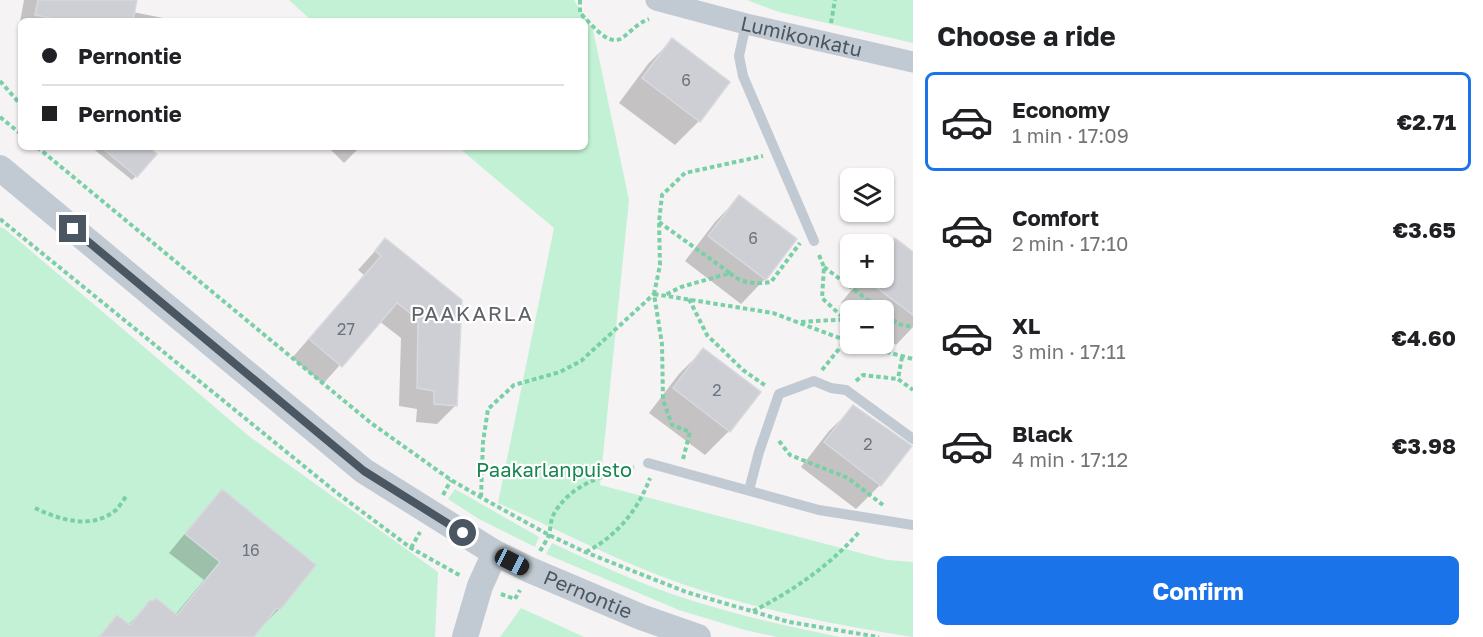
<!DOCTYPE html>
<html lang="en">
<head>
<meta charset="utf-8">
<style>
  body { margin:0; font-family:"Golos Text",sans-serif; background:#f2f2f2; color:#202124; height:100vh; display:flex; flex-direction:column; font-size:22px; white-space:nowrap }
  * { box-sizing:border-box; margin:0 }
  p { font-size:20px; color:#757577 }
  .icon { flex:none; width:33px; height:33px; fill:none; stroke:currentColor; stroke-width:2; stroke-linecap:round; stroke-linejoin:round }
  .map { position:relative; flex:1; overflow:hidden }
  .details { display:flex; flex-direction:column; background:#fff; width:570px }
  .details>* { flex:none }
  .banner { position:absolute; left:18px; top:18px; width:570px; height:132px; border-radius:9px; box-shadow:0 2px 4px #0004; display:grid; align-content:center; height:132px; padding:0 24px; background:#fff }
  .fabs { position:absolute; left:840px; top:168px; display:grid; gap:12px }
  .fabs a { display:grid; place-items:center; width:54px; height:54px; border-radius:9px; background:#fff; box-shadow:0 2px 4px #0004; font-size:30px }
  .end { position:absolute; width:27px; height:27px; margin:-14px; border:8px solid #4a5661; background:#fff; box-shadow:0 0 0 3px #fff }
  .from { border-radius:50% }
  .car { position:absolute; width:18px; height:36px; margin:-18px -9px; border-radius:8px; box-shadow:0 0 4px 2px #0007; background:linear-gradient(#222 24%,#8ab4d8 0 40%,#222 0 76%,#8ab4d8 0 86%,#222 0) }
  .banner b { display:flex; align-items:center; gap:21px; height:57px; font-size:22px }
  .banner b+b { border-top:2px solid #e0e0e0 }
  .banner i { width:15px; height:15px; background:#202124 }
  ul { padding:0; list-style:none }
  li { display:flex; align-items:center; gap:18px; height:99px; margin:0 12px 9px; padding:0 12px; border:3px solid transparent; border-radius:9px }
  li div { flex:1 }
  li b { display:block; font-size:22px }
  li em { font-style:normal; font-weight:700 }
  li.on { border-color:#1a73e8 }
  li>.icon { width:54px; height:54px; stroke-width:1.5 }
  h2 { padding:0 24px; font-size:27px; line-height:72px }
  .cta { display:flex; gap:12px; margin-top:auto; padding:12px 24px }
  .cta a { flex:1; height:69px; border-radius:9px; background:#1a73e8; color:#fff; font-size:24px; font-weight:700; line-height:69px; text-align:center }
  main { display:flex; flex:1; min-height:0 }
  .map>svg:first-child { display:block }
</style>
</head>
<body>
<main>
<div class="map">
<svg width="913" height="637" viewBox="0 0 913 637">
  <rect width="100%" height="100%" fill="#f5f3f3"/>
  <!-- green -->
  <g fill="#c3f1d5">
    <path d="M289,0H574L593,30L629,200L600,485L887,560L913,562V637C834,625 758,610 682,584C619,562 559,530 498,503L554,228L458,147H585V21H312Z"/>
    <polygon points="747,0 913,0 913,43 779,12"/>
    <polygon points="0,227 5,229 250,437 438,572 435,637 0,637"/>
    <polygon points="455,489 539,537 535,547 479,519 448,499"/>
    <path d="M552,543C595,563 638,583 684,598C735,615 787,626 840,637H777L745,630L679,610L546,554Z"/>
    <polygon points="521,608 584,637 500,637"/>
  </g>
  <!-- shadow -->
  <g fill="#0003">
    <polygon points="24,0 135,0 133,12 178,21 21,21 21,34 18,33"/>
    <polygon points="672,40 699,121 675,145 619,103 648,64"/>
    <polygon points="91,147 146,147 136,176 132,180"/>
    <polygon points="328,147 360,147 344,163"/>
    <polygon points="739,197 795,239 765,279 741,304 685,261 715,222"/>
    <polygon points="385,240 455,406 437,424 416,422 417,409 399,406 401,338 379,321 323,384 292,358 364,275 358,270"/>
    <polygon points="895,240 913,254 913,327 896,345 884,335 884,310 851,310 841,303 861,278 884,278 884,251"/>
    <polygon points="703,350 729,431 705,455 649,413 679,374"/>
    <polygon points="854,407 880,485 856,509 801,467 829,431"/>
    <polygon points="222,491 314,565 279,609 252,637 98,637 117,617 128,625 150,602 175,615 204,580 169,553 205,509"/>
  </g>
  <!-- building -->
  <g fill="#cdcfd5" stroke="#d7d9de" stroke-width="1.5">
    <polygon points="38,0 137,0 133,21 66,21 35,15"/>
    <polygon points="672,38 730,82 700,122 642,78"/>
    <polygon points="101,147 148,147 157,154 137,177"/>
    <polygon points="739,195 797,239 766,280 708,236"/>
    <polygon points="385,238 462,300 457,406 434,404 434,391 417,388 418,319 397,303 342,367 309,339 381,256 375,251"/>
    <polygon points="895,238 913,252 913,315 864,278 884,278 884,253"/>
    <polygon points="703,348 761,392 730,432 673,388"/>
    <polygon points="853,405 912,446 881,486 824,442"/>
    <polygon points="222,489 316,565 280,610 277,608 254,637 99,637 117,615 130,625 150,600 153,601 156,598 177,615 220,562 185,534"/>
  </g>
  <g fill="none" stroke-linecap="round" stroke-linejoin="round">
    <!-- path -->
    <g stroke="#7ad0a6" stroke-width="4" stroke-dasharray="4.5 3" stroke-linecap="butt">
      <path d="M580,0V13C589,21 608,48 622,38C632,31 636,24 649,19"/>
      <polyline points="831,23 835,0"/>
      <polyline points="0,81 21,105"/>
      <polyline points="0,117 21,134"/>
      <polyline points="37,147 371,423 451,480 491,503 549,535 585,552 686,592 789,622 879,637"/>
      <polyline points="0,219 337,493 411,548 461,576"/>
      <polyline points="659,222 730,273 681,287 665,295"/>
      <polyline points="819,255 824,267 822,298 850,324"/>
      <polyline points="824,267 881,310"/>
      <path d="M730,273C741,284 757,284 771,282L800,243"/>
      <polyline points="654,294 773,313 850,342"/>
      <polyline points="689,299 707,335 743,370 766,386"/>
      <polyline points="884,313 887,315 884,315"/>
      <polyline points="887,315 898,324 913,327"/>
      <polyline points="801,322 850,319"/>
      <polyline points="857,344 913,359"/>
      <polyline points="874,344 881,349"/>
      <polyline points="902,357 898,379 913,390"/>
      <polyline points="822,370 846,340"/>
      <polyline points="856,381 863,375 898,379"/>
      <polyline points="779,441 790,455 848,478 883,505"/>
      <polyline points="683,459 690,432 672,425 663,400 662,344 654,294 660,265 659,222 662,195 685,173 763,156"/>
      <polyline points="443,495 451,480"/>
      <polyline points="481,497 483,442 488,409 514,385 560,372 581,361 654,294"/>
      <path d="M35,508C60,520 92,530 116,510C120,506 124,499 127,495"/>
      <polyline points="411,548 420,532"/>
      <path d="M540,551C543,546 547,540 549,535C551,527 550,520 555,512C572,484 604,475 634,467"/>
      <path d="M586,552C617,536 638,510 650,478"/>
      <polyline points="501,594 515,599 520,590"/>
      <path d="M753,611C790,593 832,564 859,532"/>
    </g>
    <!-- service -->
    <g stroke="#c1cad2" stroke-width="10">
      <polyline points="746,24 739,56 743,76 814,241"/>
      <polyline points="648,463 819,510 913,525"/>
      <polyline points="749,490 759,452 779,394 814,381 831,388 846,390 913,439"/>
    </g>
    <!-- minor -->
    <path stroke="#c1cad2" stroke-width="21" id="s1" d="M656,0L746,24L913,62"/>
    <!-- tertiary -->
    <g stroke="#c1cad2" stroke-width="26">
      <path id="s2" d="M0,168L364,471L495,553L530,570L641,617L698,637"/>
      <polyline points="465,637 480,586 495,553"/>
    </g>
  </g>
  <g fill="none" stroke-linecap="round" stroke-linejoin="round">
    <!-- route -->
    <polyline stroke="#4a5661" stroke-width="8" points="73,229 364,471 463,533"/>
  </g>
  <g text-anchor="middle" stroke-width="4.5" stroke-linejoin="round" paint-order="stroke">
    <!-- number labels -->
    <g font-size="16" fill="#6b747e">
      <text x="686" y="86">6</text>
      <text x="753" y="244">6</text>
      <text x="346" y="335">27</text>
      <text x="717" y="396">2</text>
      <text x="868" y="450">2</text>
      <text x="251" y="556">16</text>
    </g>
    <!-- street labels -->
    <g font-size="20" fill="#4a5661" stroke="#fff">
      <text dy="7" stroke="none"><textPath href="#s1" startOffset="150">Lumikonkatu</textPath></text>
      <text dy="7" stroke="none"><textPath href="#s2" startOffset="730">Pernontie</textPath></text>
    </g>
    <!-- park labels -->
    <g font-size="20" fill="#17864f" stroke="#fff">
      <text x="554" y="477">Paakarlanpuisto</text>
    </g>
    <!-- neighbourhood labels -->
    <g font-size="21" letter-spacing="1.5" fill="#5f6368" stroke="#fff">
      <text x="472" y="321">PAAKARLA</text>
    </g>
  </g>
</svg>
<div class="fabs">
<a><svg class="icon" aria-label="layers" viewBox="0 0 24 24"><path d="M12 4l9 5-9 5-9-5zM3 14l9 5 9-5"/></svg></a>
<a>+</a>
<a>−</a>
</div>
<i class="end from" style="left:463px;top:533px"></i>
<i class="end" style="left:73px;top:229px"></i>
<i class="car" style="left:512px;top:562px;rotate:117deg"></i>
<div class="banner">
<b><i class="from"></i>Pernontie</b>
<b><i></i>Pernontie</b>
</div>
</div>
<section class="details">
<h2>Choose a ride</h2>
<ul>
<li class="on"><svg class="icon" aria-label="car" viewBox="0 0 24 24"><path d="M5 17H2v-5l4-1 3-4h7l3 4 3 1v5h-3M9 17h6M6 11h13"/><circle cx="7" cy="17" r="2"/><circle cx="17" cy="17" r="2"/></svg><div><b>Economy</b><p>1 min · 17:09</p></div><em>€2.71</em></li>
<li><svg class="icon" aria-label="car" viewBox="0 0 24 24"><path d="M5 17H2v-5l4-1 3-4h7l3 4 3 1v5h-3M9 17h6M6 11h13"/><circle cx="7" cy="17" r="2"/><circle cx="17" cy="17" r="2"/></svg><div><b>Comfort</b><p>2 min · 17:10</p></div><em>€3.65</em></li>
<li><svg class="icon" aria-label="car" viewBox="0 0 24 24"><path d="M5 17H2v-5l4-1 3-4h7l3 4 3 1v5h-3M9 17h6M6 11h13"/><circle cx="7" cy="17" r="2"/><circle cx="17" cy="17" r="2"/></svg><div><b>XL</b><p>3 min · 17:11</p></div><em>€4.60</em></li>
<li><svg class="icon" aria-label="car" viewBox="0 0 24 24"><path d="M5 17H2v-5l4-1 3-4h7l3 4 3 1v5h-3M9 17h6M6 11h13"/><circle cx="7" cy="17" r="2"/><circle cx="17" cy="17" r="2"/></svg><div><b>Black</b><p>4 min · 17:12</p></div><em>€3.98</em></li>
</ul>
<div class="cta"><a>Confirm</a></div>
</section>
</main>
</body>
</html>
